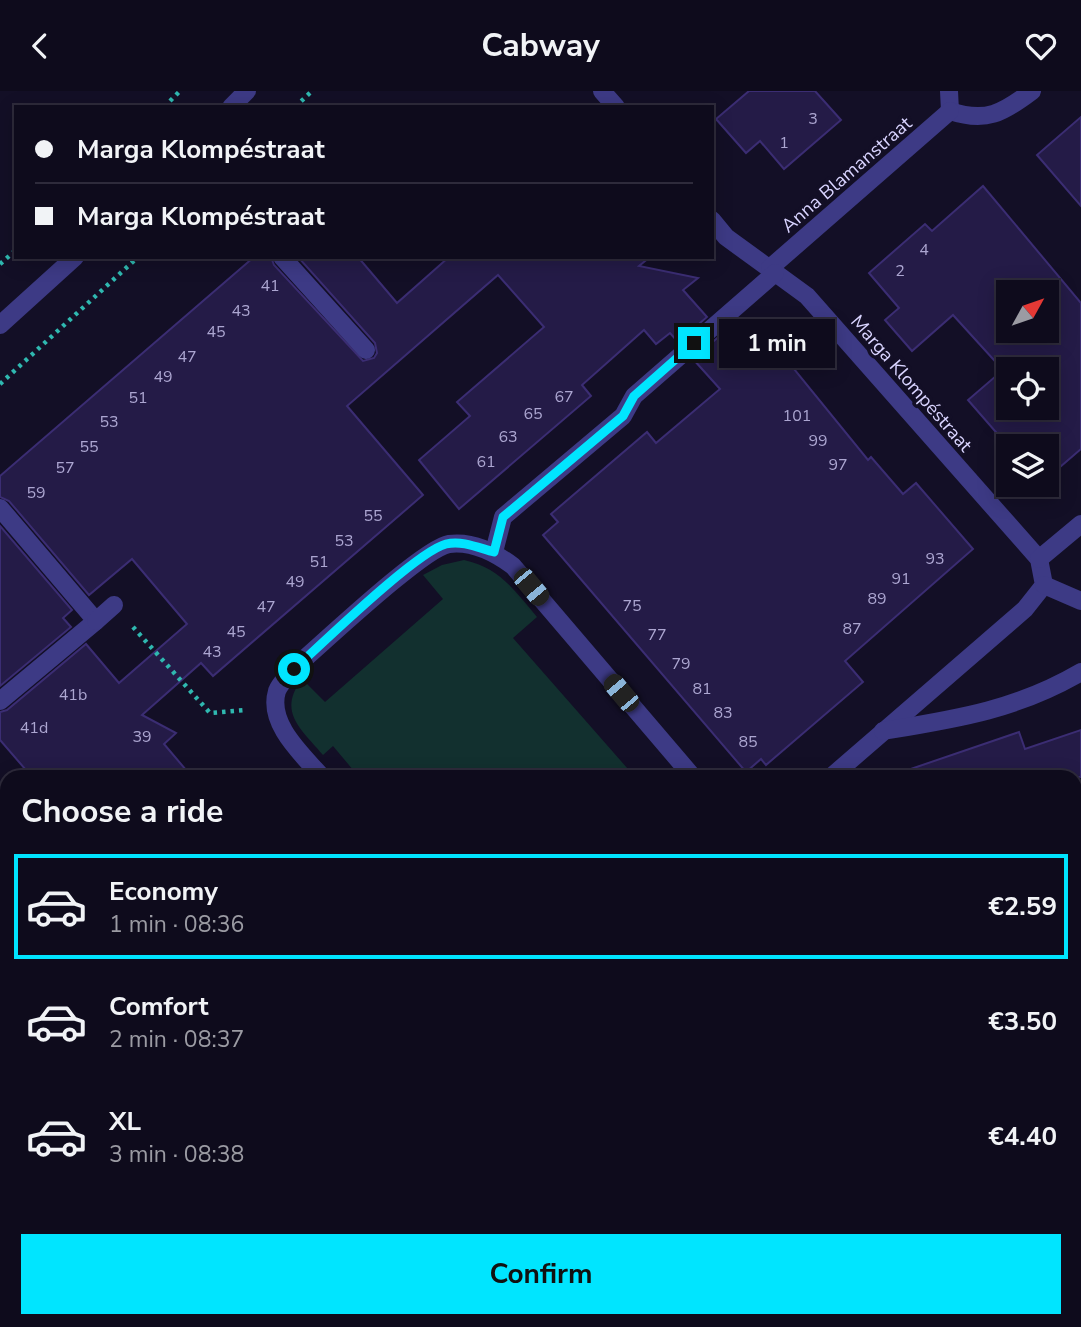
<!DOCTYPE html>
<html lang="en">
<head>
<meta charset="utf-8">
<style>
  body { margin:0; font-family:"Nunito Sans",sans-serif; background:#171425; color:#f1f3f6; height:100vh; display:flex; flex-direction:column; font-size:26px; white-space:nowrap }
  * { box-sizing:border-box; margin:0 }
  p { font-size:23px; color:#9b9ba3 }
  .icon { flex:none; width:38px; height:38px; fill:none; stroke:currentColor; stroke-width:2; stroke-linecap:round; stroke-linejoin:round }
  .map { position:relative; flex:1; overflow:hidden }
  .side { position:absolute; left:0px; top:679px; width:1082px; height:558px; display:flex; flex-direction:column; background:#0e0b1c; border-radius:21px 21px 0 0; box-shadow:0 4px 18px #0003,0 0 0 2px #2e2b3b }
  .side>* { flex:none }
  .banner { position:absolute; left:14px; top:14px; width:700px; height:154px; border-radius:0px; box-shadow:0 4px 18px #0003,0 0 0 2px #2e2b3b; display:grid; align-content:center; height:154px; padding:0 21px; background:#0e0b1c }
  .needle { width:46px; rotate:50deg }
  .fabs { position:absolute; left:996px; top:189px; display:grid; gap:14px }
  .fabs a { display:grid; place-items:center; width:63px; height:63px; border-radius:0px; background:#0e0b1c; box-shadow:0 4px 18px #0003,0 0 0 2px #2e2b3b; font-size:35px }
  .end { position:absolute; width:32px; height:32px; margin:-16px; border:9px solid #00e5ff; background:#111; box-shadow:0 0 0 4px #111 }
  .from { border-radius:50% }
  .bubble { position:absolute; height:49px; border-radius:0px; background:#0e0b1c; box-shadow:0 4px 18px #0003,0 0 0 2px #2e2b3b; font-size:23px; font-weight:700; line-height:49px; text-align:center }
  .car { position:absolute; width:21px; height:42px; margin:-21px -10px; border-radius:9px; box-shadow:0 0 5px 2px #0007; background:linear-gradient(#222 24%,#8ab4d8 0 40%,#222 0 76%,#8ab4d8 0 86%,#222 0) }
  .banner b { display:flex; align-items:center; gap:24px; height:66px; font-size:26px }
  .banner b+b { border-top:2px solid #2e2b3b }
  .banner i { width:18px; height:18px; background:#f1f3f6 }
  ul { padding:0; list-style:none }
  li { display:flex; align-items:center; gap:21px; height:105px; margin:0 14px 10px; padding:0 7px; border:4px solid transparent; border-radius:0px }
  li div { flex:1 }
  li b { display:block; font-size:26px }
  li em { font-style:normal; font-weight:700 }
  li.on { border-color:#00e5ff }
  li>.icon { width:63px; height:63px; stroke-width:1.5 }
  h2 { padding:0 21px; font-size:32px; line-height:84px }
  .button { display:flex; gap:14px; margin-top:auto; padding:14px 21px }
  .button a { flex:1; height:80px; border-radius:0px; background:#00e5ff; color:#111; font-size:28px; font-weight:700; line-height:80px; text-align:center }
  header { display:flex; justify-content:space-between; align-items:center; height:91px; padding:0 21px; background:#0e0b1c; font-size:32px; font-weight:700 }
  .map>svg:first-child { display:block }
</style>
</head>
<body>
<header><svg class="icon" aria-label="back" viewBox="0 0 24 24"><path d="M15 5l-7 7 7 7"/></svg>Cabway<svg class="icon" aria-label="heart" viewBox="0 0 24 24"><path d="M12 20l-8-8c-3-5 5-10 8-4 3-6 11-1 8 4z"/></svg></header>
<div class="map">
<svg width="1081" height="1236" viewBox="0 0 1081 1236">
  <rect width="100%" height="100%" fill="#130f26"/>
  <!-- green -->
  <g fill="#12302f">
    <path d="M464,469C500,477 514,499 537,526L513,547L635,686H359L333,655L323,664C301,638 277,621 302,588L325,611L443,508L423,484L442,474Z"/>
    <polygon points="1081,889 1081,1039 1075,1045 1074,895"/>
    <polygon points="1081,1065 1081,1236 901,1236 907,1230 1074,1230 1074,1071"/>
    <polygon points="711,1230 875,1230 869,1236 704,1236"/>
  </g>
  <!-- building -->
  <g fill="#241b47" stroke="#3b2d73" stroke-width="2" fill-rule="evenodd">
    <polygon points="749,0 815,0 841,29 784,78 760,50 746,62 716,28"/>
    <polygon points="1081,26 1081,115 1037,64"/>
    <path d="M983,95L1081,212V358L1046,388V355H1008L968,309L1003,279L953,224L912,260L885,229L899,217L869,182L925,133L932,140ZM1008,201H1046V240H1008ZM1008,278H1046V317H1008Z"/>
    <polygon points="254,166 271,166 274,174 363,270 374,267 377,262 375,252 298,166 358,166 397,212 449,166 650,166 639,175 698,187 683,199 707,226 678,251 670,242 656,253 644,239 582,294 591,305 459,418 419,369 470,325 457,311 544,236 498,184 347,315 423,404 213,585 201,572 142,624 176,642 164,653 192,686 32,686 0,649 0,621 7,619 86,553 119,592 187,533 132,468 89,504 9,410 0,406 0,385"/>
    <polygon points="759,235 868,369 871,366 903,403 916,392 973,458 845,570 863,591 766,674 761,668 746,681 543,444 558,431 551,423 647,341 656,352 720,298 693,268 722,243 734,257"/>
    <polygon points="0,435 72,519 63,527 71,536 0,595"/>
    <polygon points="1081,639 1081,686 899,686 899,682 1019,641 1025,658"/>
  </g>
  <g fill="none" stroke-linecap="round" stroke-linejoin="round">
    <!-- path -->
    <g stroke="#2fb8b0" stroke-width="4.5" stroke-dasharray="3.5 5" stroke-linecap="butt">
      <polyline points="164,16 180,0"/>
      <polyline points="295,16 312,0"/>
      <polyline points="0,173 16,159"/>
      <polyline points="0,293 138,166"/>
      <polyline points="133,536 210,622 246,619"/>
      <polyline points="269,686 278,679"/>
      <polyline points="1074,1064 1081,1058"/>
      <polyline points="892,1236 898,1230"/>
    </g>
    <!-- service -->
    <g stroke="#3d3a85" stroke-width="18">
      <polyline points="282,166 366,259"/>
      <polyline points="0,417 96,530 0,610"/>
      <polyline points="96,530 114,514"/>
    </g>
    <!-- minor -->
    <g stroke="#3d3a85" stroke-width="18">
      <polyline points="602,0 616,16"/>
      <polyline points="949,0 950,20"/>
      <path d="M950,20C986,32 1003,22 1032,0"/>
      <polyline points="712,129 726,146 807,205 1039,468 1044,494 1025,518 831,686"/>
      <polyline points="770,177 950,20"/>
      <polyline points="494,461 503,426 623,325 634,305 775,182"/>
      <polyline points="1039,468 1081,433"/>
      <polyline points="1044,494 1081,510"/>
      <path d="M883,640C956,628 1016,619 1081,581"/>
      <path d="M322,686C303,664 267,633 277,600C280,592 289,584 294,577C320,555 423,457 449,453C473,450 494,461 513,475L693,686"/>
      <polyline points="0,943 7,949"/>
      <polyline points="352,1236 356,1230"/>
    </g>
    <!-- tertiary -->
    <g stroke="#3d3a85" stroke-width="18">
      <polyline points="231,16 247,0"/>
      <polyline points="0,234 75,166"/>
    </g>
  </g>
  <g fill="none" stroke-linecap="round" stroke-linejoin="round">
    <!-- route -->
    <path stroke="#00e5ff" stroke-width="9" d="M294,578C323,552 416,461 446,453C462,449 479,457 494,461L503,426L623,325L634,305L694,252"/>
  </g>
  <g text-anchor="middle" stroke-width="7" stroke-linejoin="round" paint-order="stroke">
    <!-- number labels -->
    <g font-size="16" fill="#aca6d1">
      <text x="813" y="33">3</text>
      <text x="784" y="57">1</text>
      <text x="924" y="164">4</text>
      <text x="900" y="185">2</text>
      <text x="270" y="200">41</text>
      <text x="241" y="225">43</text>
      <text x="216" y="246">45</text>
      <text x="187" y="271">47</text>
      <text x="163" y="291">49</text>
      <text x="564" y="311">67</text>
      <text x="138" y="312">51</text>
      <text x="533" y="328">65</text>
      <text x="797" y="330">101</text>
      <text x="109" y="336">53</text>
      <text x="508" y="351">63</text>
      <text x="818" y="355">99</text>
      <text x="89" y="361">55</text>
      <text x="486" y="376">61</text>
      <text x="838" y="379">97</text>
      <text x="65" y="382">57</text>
      <text x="36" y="407">59</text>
      <text x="373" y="430">55</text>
      <text x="344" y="455">53</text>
      <text x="935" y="473">93</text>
      <text x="319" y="476">51</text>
      <text x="901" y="493">91</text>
      <text x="295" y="496">49</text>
      <text x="877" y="513">89</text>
      <text x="632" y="520">75</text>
      <text x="266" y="521">47</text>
      <text x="852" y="543">87</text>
      <text x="236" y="546">45</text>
      <text x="657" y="549">77</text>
      <text x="212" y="566">43</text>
      <text x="681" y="578">79</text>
      <text x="702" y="603">81</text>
      <text x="73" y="609">41b</text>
      <text x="723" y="627">83</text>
      <text x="34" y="642">41d</text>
      <text x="142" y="651">39</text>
      <text x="748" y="656">85</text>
    </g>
    <!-- street labels -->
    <g font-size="19" fill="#d9d4ff" stroke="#130f26">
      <text transform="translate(846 83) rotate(-41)" y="7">Anna Blamanstraat</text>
      <text transform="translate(912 292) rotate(49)" y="7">Marga Klompéstraat</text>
    </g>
  </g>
</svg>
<div class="fabs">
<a><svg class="needle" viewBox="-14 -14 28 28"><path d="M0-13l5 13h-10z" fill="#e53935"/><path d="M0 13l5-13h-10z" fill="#9b9ba3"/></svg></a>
<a><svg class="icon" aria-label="locate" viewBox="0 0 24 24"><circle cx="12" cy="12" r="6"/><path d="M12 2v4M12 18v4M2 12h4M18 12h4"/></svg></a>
<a><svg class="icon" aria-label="layers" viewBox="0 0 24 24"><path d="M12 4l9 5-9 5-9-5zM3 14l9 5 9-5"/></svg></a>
</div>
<i class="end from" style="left:294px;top:578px"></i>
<i class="end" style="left:694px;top:252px"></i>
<div class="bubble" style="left:719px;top:228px;width:116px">1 min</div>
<i class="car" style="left:531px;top:496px;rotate:140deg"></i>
<i class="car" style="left:621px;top:602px;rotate:320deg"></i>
<div class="banner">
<b><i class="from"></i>Marga Klompéstraat</b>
<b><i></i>Marga Klompéstraat</b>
</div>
<section class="side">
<h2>Choose a ride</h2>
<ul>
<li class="on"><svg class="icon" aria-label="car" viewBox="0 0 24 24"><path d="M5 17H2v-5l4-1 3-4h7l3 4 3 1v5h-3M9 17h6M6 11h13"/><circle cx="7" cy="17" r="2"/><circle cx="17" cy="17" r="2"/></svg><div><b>Economy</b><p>1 min · 08:36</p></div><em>€2.59</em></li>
<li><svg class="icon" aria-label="car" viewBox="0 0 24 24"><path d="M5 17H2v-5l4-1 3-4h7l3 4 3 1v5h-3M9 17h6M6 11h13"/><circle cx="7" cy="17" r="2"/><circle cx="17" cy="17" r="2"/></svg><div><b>Comfort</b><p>2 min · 08:37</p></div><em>€3.50</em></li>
<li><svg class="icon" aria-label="car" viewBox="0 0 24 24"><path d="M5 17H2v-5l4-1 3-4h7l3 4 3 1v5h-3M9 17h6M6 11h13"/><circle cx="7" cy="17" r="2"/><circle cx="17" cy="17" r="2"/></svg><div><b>XL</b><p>3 min · 08:38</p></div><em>€4.40</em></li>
</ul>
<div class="button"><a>Confirm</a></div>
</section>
</div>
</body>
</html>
